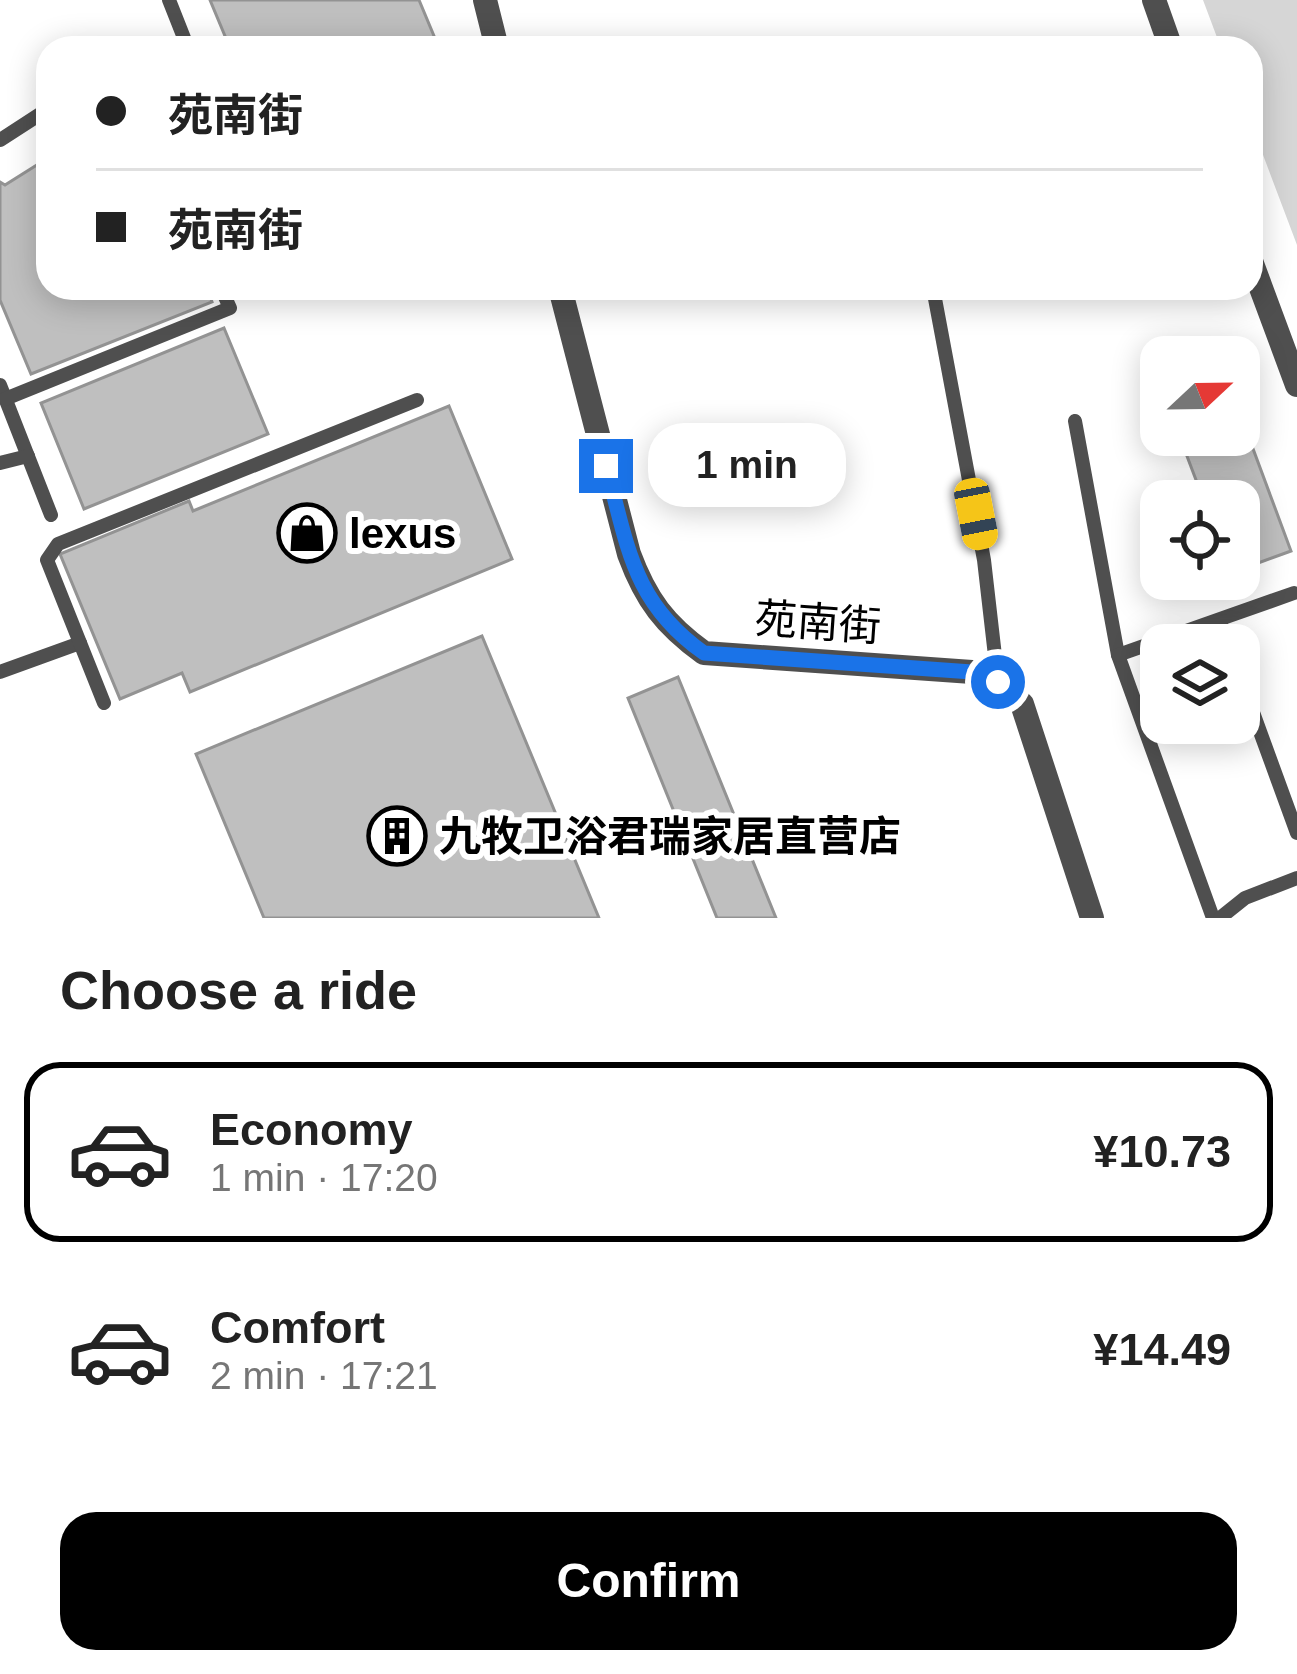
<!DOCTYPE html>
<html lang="en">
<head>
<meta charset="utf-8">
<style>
  body { margin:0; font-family:Helvetica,"Noto Sans SC",sans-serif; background:#f6f6f6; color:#222; height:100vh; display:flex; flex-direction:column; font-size:45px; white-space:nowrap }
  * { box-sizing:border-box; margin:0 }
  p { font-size:39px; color:#767676 }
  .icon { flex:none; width:66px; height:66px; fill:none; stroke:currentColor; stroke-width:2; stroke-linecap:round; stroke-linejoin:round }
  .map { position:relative; height:918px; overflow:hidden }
  .panel { display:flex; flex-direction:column; background:#fff; flex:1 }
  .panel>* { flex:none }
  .hud { position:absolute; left:36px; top:36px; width:1227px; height:264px; border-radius:36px; box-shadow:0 6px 30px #0003; display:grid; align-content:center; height:264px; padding:0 60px; background:#fff }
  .needle { width:78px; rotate:68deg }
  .buttons { position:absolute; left:1140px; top:336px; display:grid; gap:24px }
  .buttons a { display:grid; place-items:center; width:120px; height:120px; border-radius:24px; background:#fff; box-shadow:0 6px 30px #0003; font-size:60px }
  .end { position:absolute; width:54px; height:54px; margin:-27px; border:15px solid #1a73e8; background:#fff; box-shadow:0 0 0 6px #fff }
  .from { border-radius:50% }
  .bubble { position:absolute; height:84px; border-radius:36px; background:#fff; box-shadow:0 6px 30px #0003; font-size:39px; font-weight:700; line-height:84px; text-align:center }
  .car { position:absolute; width:36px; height:72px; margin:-36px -18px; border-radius:15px; box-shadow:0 0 9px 3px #0007; background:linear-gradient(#f5c518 24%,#345 0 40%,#f5c518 0 76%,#345 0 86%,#f5c518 0) }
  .hud b { display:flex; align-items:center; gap:42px; height:114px; font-size:45px }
  .hud b+b { border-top:3px solid #e0e0e0 }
  .hud i { width:30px; height:30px; background:#222 }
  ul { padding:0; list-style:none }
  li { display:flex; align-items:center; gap:36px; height:180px; margin:0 24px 18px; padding:0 36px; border:6px solid transparent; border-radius:36px }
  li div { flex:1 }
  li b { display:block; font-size:45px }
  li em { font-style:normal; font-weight:700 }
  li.on { border-color:#000 }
  li>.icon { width:108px; height:108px; stroke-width:1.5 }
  h2 { padding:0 60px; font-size:54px; line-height:144px }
  .action { display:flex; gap:24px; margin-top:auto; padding:24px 60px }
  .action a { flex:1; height:138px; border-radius:36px; background:#000; color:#fff; font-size:48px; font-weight:700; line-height:138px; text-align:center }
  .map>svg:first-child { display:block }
</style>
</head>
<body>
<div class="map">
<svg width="1297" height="918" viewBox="0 0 1297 918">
  <rect width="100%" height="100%" fill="#fff"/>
  <!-- green -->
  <polygon fill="#d6d6d6" points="1203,0 1297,0 1297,245 1251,123 1251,48 1221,48"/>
  <!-- building -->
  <g fill="#bfbfbf" stroke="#939393" stroke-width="3">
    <polygon points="210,0 419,0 439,48 230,48"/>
    <polygon points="48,158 48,288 207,288 212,302 31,374 0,300 0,182 5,185"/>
    <polygon points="224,328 268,434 84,509 41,403"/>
    <polygon points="449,406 512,559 190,692 182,673 120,699 60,554 189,501 193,511"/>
    <polygon points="1239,411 1291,551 1239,570 1239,501 1204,501 1179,435 1239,435"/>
    <polygon points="482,636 599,918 264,918 196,754"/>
    <polygon points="678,677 776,918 717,918 628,698"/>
  </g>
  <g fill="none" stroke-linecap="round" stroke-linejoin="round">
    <!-- service -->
    <g stroke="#4f4f4f" stroke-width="14">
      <polyline points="169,0 188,48"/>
      <polyline points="0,140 48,109"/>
      <polyline points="933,288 984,560 998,682"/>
      <polyline points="0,385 51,515"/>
      <polyline points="5,399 230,308 221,288"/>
      <polyline points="1075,421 1118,655 1213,918"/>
      <polyline points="0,463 28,456"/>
      <polyline points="1219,620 1229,645"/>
      <polyline points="1118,655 1294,593"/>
      <polyline points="0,672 80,643"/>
      <polyline points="1239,674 1297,833"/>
      <polyline points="104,703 47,560 58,544 417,400"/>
      <polyline points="1220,918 1245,898 1297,878"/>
    </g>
    <!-- minor -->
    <g stroke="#4f4f4f" stroke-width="24">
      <polyline points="485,0 497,48"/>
      <path d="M560,288L629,554C646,600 665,625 704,653L972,672L998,682L1022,704L1092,918"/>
    </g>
    <!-- tertiary -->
    <g stroke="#4f4f4f" stroke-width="24">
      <polyline points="1154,0 1171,48"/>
      <polyline points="1251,261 1297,385"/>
    </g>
  </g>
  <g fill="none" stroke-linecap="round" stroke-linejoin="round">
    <!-- route -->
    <path stroke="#1a73e8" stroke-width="15" d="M606,466C628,546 632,602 704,653L972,672L998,682"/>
  </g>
  <!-- icons -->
  <defs>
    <symbol id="shop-ring" viewBox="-11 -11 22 22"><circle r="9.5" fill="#fff" stroke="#000" stroke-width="1.5"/><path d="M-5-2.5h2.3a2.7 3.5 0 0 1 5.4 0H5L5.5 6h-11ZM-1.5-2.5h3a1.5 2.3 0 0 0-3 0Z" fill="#000"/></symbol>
    <symbol id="building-ring" viewBox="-11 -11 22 22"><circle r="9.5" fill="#fff" stroke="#000" stroke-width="1.5"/><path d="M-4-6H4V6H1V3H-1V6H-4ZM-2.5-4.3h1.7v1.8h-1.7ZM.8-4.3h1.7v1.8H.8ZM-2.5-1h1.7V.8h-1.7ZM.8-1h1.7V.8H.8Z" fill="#000"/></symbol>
  </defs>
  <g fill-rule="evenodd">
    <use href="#shop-ring" x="274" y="500" width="66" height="66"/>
    <use href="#building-ring" x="364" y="803" width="66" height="66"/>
  </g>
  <g text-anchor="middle" stroke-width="12" stroke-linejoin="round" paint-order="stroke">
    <!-- poi labels -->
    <g font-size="42" font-weight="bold" fill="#000" stroke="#fff" text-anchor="start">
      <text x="349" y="548">lexus</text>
      <text x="439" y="851">九牧卫浴君瑞家居直营店</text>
    </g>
    <!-- street labels -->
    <g font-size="42" fill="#000" stroke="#fff">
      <text transform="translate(818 622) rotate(4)" y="15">苑南街</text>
    </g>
  </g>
</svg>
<div class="buttons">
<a><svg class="needle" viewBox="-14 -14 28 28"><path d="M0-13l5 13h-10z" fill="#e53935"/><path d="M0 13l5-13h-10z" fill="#767676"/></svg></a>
<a><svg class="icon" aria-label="locate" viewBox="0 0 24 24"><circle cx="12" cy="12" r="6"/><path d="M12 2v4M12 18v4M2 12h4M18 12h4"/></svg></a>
<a><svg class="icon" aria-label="layers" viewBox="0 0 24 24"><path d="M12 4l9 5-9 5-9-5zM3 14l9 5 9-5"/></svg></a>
</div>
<i class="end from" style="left:998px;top:682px"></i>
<i class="end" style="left:606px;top:466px"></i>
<div class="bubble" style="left:648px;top:423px;width:198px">1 min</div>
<i class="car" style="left:976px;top:514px;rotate:169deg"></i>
<div class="hud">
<b><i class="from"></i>苑南街</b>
<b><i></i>苑南街</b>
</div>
</div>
<section class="panel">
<h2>Choose a ride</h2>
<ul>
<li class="on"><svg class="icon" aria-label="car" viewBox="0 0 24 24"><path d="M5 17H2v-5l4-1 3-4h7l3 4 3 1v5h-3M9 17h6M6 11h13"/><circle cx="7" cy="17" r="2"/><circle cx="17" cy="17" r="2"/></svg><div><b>Economy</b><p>1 min · 17:20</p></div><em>¥10.73</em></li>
<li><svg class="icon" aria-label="car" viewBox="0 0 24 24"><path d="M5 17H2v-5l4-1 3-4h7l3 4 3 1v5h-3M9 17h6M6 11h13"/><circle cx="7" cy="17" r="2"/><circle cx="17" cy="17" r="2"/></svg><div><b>Comfort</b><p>2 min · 17:21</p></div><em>¥14.49</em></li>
</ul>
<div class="action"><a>Confirm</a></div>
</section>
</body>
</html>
